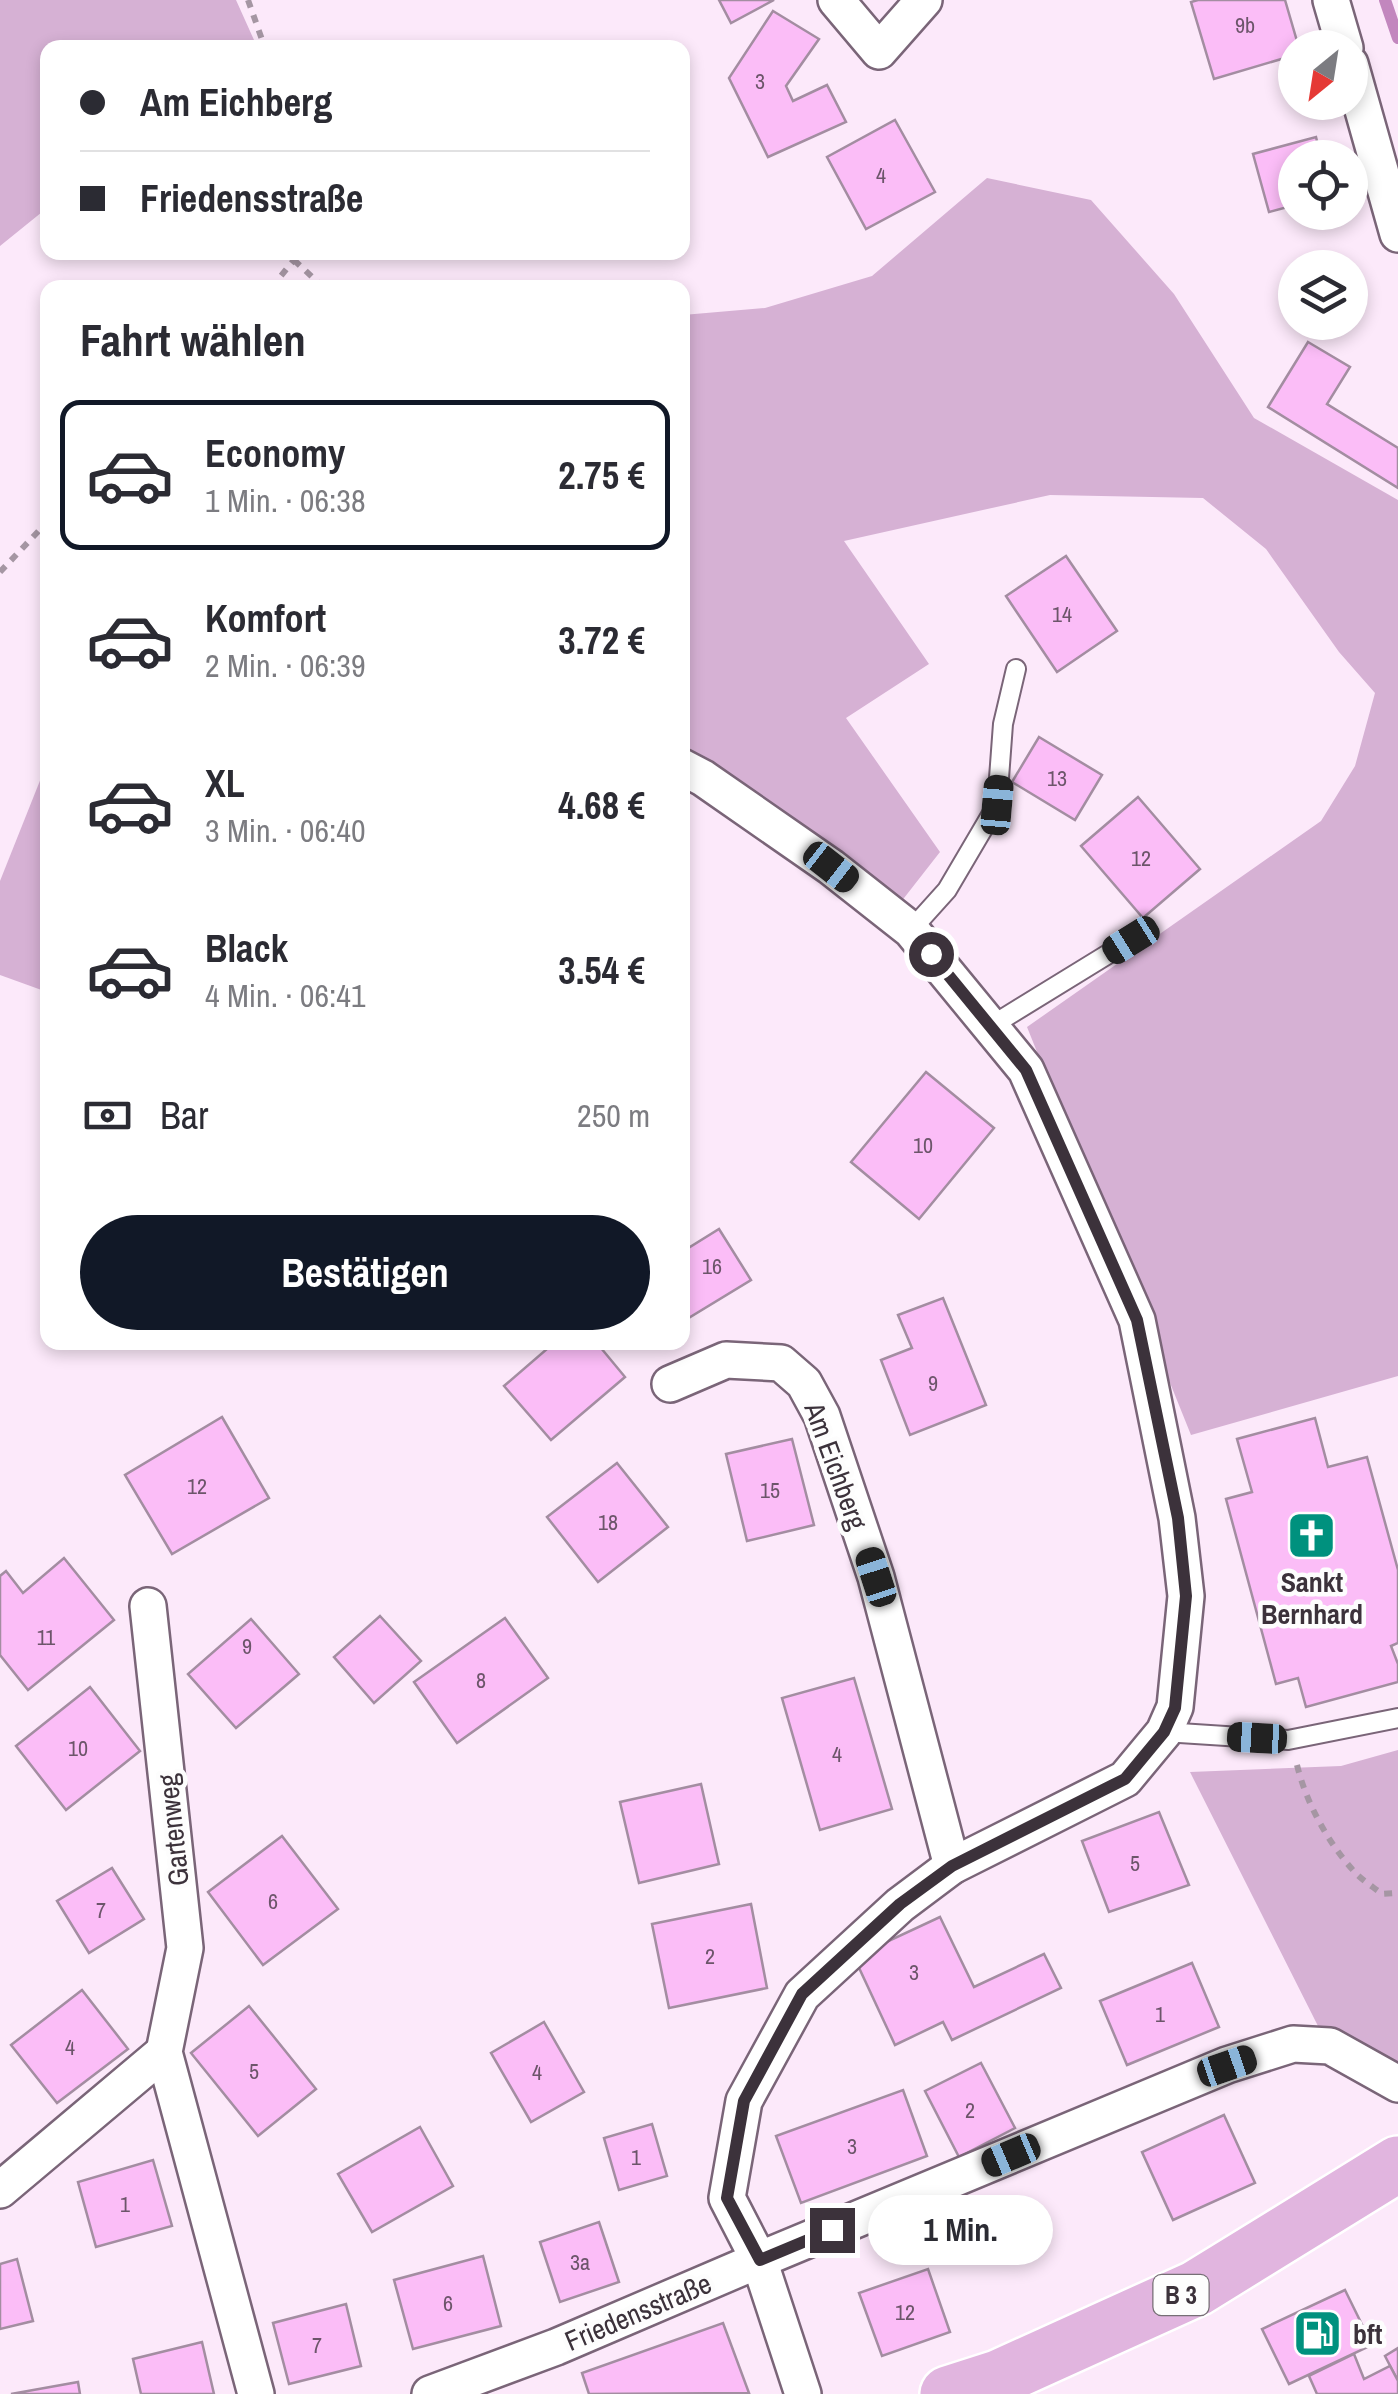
<!DOCTYPE html>
<html lang="de">
<head>
<meta charset="utf-8">
<style>
  body { margin:0; font-family:"Archivo Narrow",sans-serif; background:#f7f7f7; color:#2b2b33; height:100vh; display:flex; flex-direction:column; font-size:38px; white-space:nowrap }
  * { box-sizing:border-box; margin:0 }
  p { font-size:32px; color:#7c7c81 }
  .icon { flex:none; width:55px; height:55px; fill:none; stroke:currentColor; stroke-width:2; stroke-linecap:round; stroke-linejoin:round }
  .map { position:relative; flex:1; overflow:hidden }
  .sheet { position:absolute; left:40px; top:280px; width:650px; height:1070px; display:flex; flex-direction:column; background:#fff; border-radius:20px; box-shadow:0 5px 15px #0003 }
  .sheet>* { flex:none }
  .top-card { position:absolute; left:40px; top:40px; width:650px; height:220px; border-radius:20px; box-shadow:0 5px 15px #0003; display:grid; align-content:center; height:220px; padding:0 40px; background:#fff }
  .needle { width:65px; rotate:210deg }
  .buttons { position:absolute; left:1278px; top:30px; display:grid; gap:20px }
  .buttons a { display:grid; place-items:center; width:90px; height:90px; border-radius:50%; background:#fff; box-shadow:0 5px 15px #0003; font-size:50px }
  .end { position:absolute; width:45px; height:45px; margin:-22px; border:12px solid #3c323b; background:#fff; box-shadow:0 0 0 5px #fff }
  .from { border-radius:50% }
  .bubble { position:absolute; height:70px; border-radius:35px; background:#fff; box-shadow:0 5px 15px #0003; font-size:32px; font-weight:700; line-height:70px; text-align:center }
  .car { position:absolute; width:30px; height:60px; margin:-30px -15px; border-radius:12px; box-shadow:0 0 8px 2px #0007; background:linear-gradient(#222 24%,#8ab4d8 0 40%,#222 0 76%,#8ab4d8 0 86%,#222 0) }
  .top-card b { display:flex; align-items:center; gap:35px; height:95px; font-size:38px }
  .top-card b+b { border-top:2px solid #e1e1e2 }
  .top-card i { width:25px; height:25px; background:#2b2b33 }
  ul { padding:0; list-style:none }
  li { display:flex; align-items:center; gap:30px; height:150px; margin:0 20px 15px; padding:0 20px; border:5px solid transparent; border-radius:20px }
  li div { flex:1 }
  li b { display:block; font-size:38px }
  li em { font-style:normal; font-weight:700 }
  li.current { border-color:#111827 }
  li>.icon { width:90px; height:90px; stroke-width:1.5 }
  h2 { padding:0 40px; font-size:45px; line-height:120px }
  .pay { display:flex; align-items:center; gap:25px; height:110px; padding:0 40px; font-size:38px }
  .pay p { margin-inline-start:auto }
  .primary-button { display:flex; gap:20px; margin-top:auto; padding:20px 40px }
  .primary-button a { flex:1; height:115px; border-radius:60px; background:#111827; color:#fff; font-size:40px; font-weight:700; line-height:115px; text-align:center }
  .map>svg:first-child { display:block }
</style>
</head>
<body>
<div class="map">
<svg width="1398" height="2394" viewBox="0 0 1398 2394">
  <rect width="100%" height="100%" fill="#fce9fa"/>
  <!-- green -->
  <g fill="#d6b1d4">
    <polygon points="0,0 236,0 254,40 245,48 48,48 47,208 0,246"/>
    <polygon points="987,178 1091,200 1174,294 1254,418 1398,500 1398,1376 1191,1435 1027,1027 1321,821 1355,766 1375,693 1339,652 1266,549 1203,498 1050,495 844,541 929,664 846,718 940,852 897,907 683,760 683,315 765,308 872,276"/>
    <polygon points="47,763 48,992 47,992 0,975 0,881"/>
    <polygon points="1398,1750 1398,2067 1320,2030 1190,1772 1341,1766"/>
  </g>
  <g fill="none" stroke-linecap="round" stroke-linejoin="round">
    <!-- stream -->
    <polyline stroke="#c287be" stroke-width="12" points="1385,0 1398,38"/>
  </g>
  <!-- building -->
  <g fill="#fbbdf7" stroke="#a38da1" stroke-width="2.5">
    <polygon points="719,0 774,0 731,23"/>
    <polygon points="1198,0 1285,0 1299,48 1295,48 1295,55 1214,79 1191,2"/>
    <polygon points="773,11 819,39 786,86 793,101 827,85 846,122 768,157 729,78"/>
    <polygon points="895,120 935,192 866,229 827,157"/>
    <polygon points="1316,137 1321,158 1295,158 1295,205 1269,212 1253,154"/>
    <polygon points="1308,342 1350,367 1327,404 1398,448 1398,488 1268,407"/>
    <polygon points="1066,556 1117,631 1057,672 1006,596"/>
    <polygon points="1039,737 1102,775 1075,820 1012,782"/>
    <polygon points="1138,797 1200,869 1143,918 1081,846"/>
    <polygon points="926,1072 994,1128 919,1219 851,1162"/>
    <polygon points="719,1229 751,1280 682,1322 682,1252"/>
    <polygon points="943,1298 986,1405 910,1435 881,1360 912,1348 898,1315"/>
    <polygon points="555,1342 596,1342 625,1377 551,1440 504,1386"/>
    <polygon points="222,1417 269,1498 172,1554 125,1475"/>
    <polygon points="1315,1418 1328,1467 1367,1457 1398,1570 1398,1643 1391,1646 1398,1664 1398,1682 1306,1707 1298,1678 1276,1684 1226,1499 1252,1492 1237,1439"/>
    <polygon points="792,1439 814,1525 747,1541 726,1454"/>
    <polygon points="617,1463 668,1527 598,1582 547,1517"/>
    <polygon points="64,1558 114,1620 28,1690 0,1655 0,1576 6,1571 23,1593"/>
    <polygon points="380,1616 421,1661 374,1703 334,1657"/>
    <polygon points="505,1618 548,1678 457,1743 414,1682"/>
    <polygon points="251,1619 299,1674 236,1728 188,1674"/>
    <polygon points="854,1678 892,1809 820,1830 782,1698"/>
    <polygon points="90,1687 140,1751 66,1810 16,1746"/>
    <polygon points="701,1784 719,1864 639,1883 620,1802"/>
    <polygon points="1159,1812 1189,1885 1109,1912 1082,1841"/>
    <polygon points="282,1836 338,1909 263,1965 208,1892"/>
    <polygon points="112,1868 144,1919 89,1953 57,1901"/>
    <polygon points="751,1904 767,1988 669,2008 652,1924"/>
    <polygon points="940,1917 974,1987 1044,1954 1061,1988 952,2040 943,2022 895,2045 854,1957"/>
    <polygon points="1192,1963 1219,2027 1127,2065 1100,2001"/>
    <polygon points="82,1990 128,2049 57,2103 11,2045"/>
    <polygon points="249,2006 316,2089 258,2136 191,2053"/>
    <polygon points="544,2022 584,2092 531,2122 491,2053"/>
    <polygon points="981,2063 1015,2128 959,2157 925,2091"/>
    <polygon points="903,2090 927,2156 801,2203 776,2136"/>
    <polygon points="1224,2115 1255,2183 1173,2220 1142,2152"/>
    <polygon points="652,2124 667,2176 619,2190 604,2138"/>
    <polygon points="420,2127 453,2186 372,2232 338,2174"/>
    <polygon points="153,2160 172,2226 96,2247 78,2182"/>
    <polygon points="599,2222 619,2282 560,2302 540,2242"/>
    <polygon points="483,2256 501,2326 413,2349 394,2280"/>
    <polygon points="17,2259 33,2321 0,2329 0,2264"/>
    <polygon points="928,2269 950,2332 882,2356 859,2293"/>
    <polygon points="1345,2290 1372,2345 1289,2384 1262,2329"/>
    <polygon points="346,2304 361,2366 289,2384 273,2323"/>
    <polygon points="723,2323 749,2393 589,2394 582,2373"/>
    <polygon points="202,2342 214,2394 141,2394 133,2359"/>
    <polygon points="1398,2348 1398,2381 1385,2356"/>
    <polygon points="1354,2354 1364,2379 1390,2366 1398,2381 1398,2394 1317,2394 1309,2376"/>
    <polygon points="78,2382 80,2394 11,2394"/>
  </g>
  <g fill="none" stroke-linecap="round" stroke-linejoin="round">
    <defs>
      <g id="lane">
        <polyline points="911,930 947,890 997,805 1003,724 1016,669"/>
        <polyline points="991,1026 1131,940"/>
        <polyline points="1164,1732 1288,1740 1398,1718"/>
      </g>
      <g id="street">
        <polyline points="836,0 879,51 924,0"/>
        <polyline points="1331,0 1345,48"/>
        <polyline points="1350,64 1398,234"/>
        <polyline points="682,767 703,778 831,867 911,930 1026,1070 1137,1320 1177,1518 1186,1596 1175,1707 1164,1732 1125,1779 952,1866 900,1905 802,1995 744,2101 727,2198 759,2260 803,2394"/>
        <polyline points="670,1384 726,1360 781,1363 804,1383 822,1416 876,1577 952,1866"/>
        <polyline points="148,1606 185,1948 164,2052 256,2394"/>
        <polyline points="0,2190 164,2052"/>
        <polyline points="430,2394 556,2347 759,2260 1227,2065 1293,2044 1330,2046 1398,2084"/>
      </g>
      <polyline id="primary" points="948,2394 998,2378 1197,2288 1398,2164"/>
    </defs>
    <!-- lane casing -->
    <use href="#lane" stroke="#7a6578" stroke-width="22"/>
    <!-- street casing -->
    <use href="#street" stroke="#7a6578" stroke-width="40"/>
    <!-- primary casing -->
    <use href="#primary" stroke="#fff" stroke-width="60"/>
    <!-- path -->
    <g stroke="#a596a3" stroke-width="6" stroke-dasharray="8 8" stroke-linecap="butt">
      <polyline points="248,0 265,48"/>
      <polyline points="294,260 324,288"/>
      <polyline points="271,288 294,260 296,252"/>
      <polyline points="0,572 48,521"/>
      <path d="M1297,1765C1306,1802 1327,1841 1352,1869C1360,1879 1372,1886 1382,1894L1398,1893"/>
    </g>
    <!-- lane -->
    <use href="#lane" stroke="#fff" stroke-width="18"/>
    <!-- street -->
    <use href="#street" stroke="#fff" stroke-width="35"/>
    <!-- primary -->
    <use href="#primary" stroke="#e1b5df" stroke-width="55"/>
  </g>
  <g fill="none" stroke-linecap="round" stroke-linejoin="round">
    <!-- route -->
    <polyline stroke="#3c323b" stroke-width="12" points="832,2230 760,2260 727,2198 744,2101 802,1994 900,1904 952,1866 1125,1779 1164,1732 1175,1708 1186,1596 1178,1518 1137,1320 1026,1070 931,954"/>
  </g>
  <!-- icons -->
  <defs>
    <symbol id="church-square" viewBox="-11 -11 22 22"><rect x="-9" y="-9" width="18" height="18" rx="4" fill="#00917e" stroke="#fdfdfd"/><path d="M-1.2-6h2.4v3.5h3.3v2.4h-3.3V6h-2.4V-.1h-3.3v-2.4h3.3Z" fill="#fff"/></symbol>
    <symbol id="fuel-square" viewBox="-11 -11 22 22"><rect x="-9" y="-9" width="18" height="18" rx="4" fill="#00917e" stroke="#fdfdfd"/><path d="M-5.5-6h7V0h2V4h1.3V-2.5L3-4.5l.8-.8L6-3V5H2.5V1h-1V6h-7ZM-4.2-4.7v3.2H.2V-4.7Z" fill="#fff"/></symbol>
  </defs>
  <g fill-rule="evenodd">
    <use href="#church-square" x="1284" y="1508" width="55" height="55"/>
    <use href="#fuel-square" x="1290" y="2306" width="55" height="55"/>
  </g>
  <g text-anchor="middle" stroke-width="9" stroke-linejoin="round" paint-order="stroke">
    <!-- number labels -->
    <g font-size="22" fill="#6c556a">
      <text x="1245" y="33">9b</text>
      <text x="760" y="89">3</text>
      <text x="881" y="183">4</text>
      <text x="1062" y="622">14</text>
      <text x="1057" y="786">13</text>
      <text x="1141" y="866">12</text>
      <text x="923" y="1153">10</text>
      <text x="712" y="1274">16</text>
      <text x="933" y="1391">9</text>
      <text x="197" y="1494">12</text>
      <text x="770" y="1498">15</text>
      <text x="608" y="1530">18</text>
      <text x="46" y="1645">11</text>
      <text x="247" y="1654">9</text>
      <text x="481" y="1688">8</text>
      <text x="78" y="1756">10</text>
      <text x="837" y="1762">4</text>
      <text x="1135" y="1871">5</text>
      <text x="273" y="1909">6</text>
      <text x="101" y="1918">7</text>
      <text x="710" y="1964">2</text>
      <text x="914" y="1980">3</text>
      <text x="1160" y="2022">1</text>
      <text x="70" y="2055">4</text>
      <text x="254" y="2079">5</text>
      <text x="537" y="2080">4</text>
      <text x="970" y="2118">2</text>
      <text x="852" y="2154">3</text>
      <text x="636" y="2165">1</text>
      <text x="125" y="2212">1</text>
      <text x="580" y="2270">3a</text>
      <text x="448" y="2311">6</text>
      <text x="905" y="2320">12</text>
      <text x="317" y="2353">7</text>
    </g>
    <!-- shield labels -->
    <rect fill="#fdfdfd" stroke="#766f75" stroke-width="2.5" x="1153.5" y="2275" width="55" height="40" rx="8"/>
    <g font-size="25" font-weight="bold" fill="#3c323b">
      <text x="1181" y="2304">B 3</text>
    </g>
    <!-- street labels -->
    <g font-size="28" fill="#3c323b" stroke="#fdfdfd">
      <text transform="translate(836 1466) rotate(70)" y="10">Am Eichberg</text>
      <text transform="translate(173 1830) rotate(-96)" y="10">Gartenweg</text>
      <text transform="translate(638 2312) rotate(-23)" y="10">Friedensstraße</text>
    </g>
    <!-- poi labels -->
    <g font-size="28" font-weight="bold" fill="#3c323b" stroke="#fdfdfd">
      <text x="1312" y="1592">Sankt<tspan x="1312" dy="32">Bernhard</tspan></text>
      <text x="1353" y="2344" text-anchor="start">bft</text>
    </g>
  </g>
</svg>
<div class="buttons">
<a><svg class="needle" viewBox="-14 -14 28 28"><path d="M0-13l5 13h-10z" fill="#e53935"/><path d="M0 13l5-13h-10z" fill="#7c7c81"/></svg></a>
<a><svg class="icon" aria-label="locate" viewBox="0 0 24 24"><circle cx="12" cy="12" r="6"/><path d="M12 2v4M12 18v4M2 12h4M18 12h4"/></svg></a>
<a><svg class="icon" aria-label="layers" viewBox="0 0 24 24"><path d="M12 4l9 5-9 5-9-5zM3 14l9 5 9-5"/></svg></a>
</div>
<i class="end from" style="left:931px;top:954px"></i>
<i class="end" style="left:832px;top:2230px"></i>
<div class="bubble" style="left:868px;top:2195px;width:185px">1 Min.</div>
<i class="car" style="left:997px;top:805px;rotate:5deg"></i>
<i class="car" style="left:831px;top:867px;rotate:128deg"></i>
<i class="car" style="left:1131px;top:940px;rotate:238deg"></i>
<i class="car" style="left:876px;top:1577px;rotate:342deg"></i>
<i class="car" style="left:1257px;top:1738px;rotate:273deg"></i>
<i class="car" style="left:1227px;top:2066px;rotate:71deg"></i>
<i class="car" style="left:1011px;top:2155px;rotate:247deg"></i>
<div class="top-card">
<b><i class="from"></i>Am Eichberg</b>
<b><i></i>Friedensstraße</b>
</div>
<section class="sheet">
<h2>Fahrt wählen</h2>
<ul>
<li class="current"><svg class="icon" aria-label="car" viewBox="0 0 24 24"><path d="M5 17H2v-5l4-1 3-4h7l3 4 3 1v5h-3M9 17h6M6 11h13"/><circle cx="7" cy="17" r="2"/><circle cx="17" cy="17" r="2"/></svg><div><b>Economy</b><p>1 Min. · 06:38</p></div><em>2.75 €</em></li>
<li><svg class="icon" aria-label="car" viewBox="0 0 24 24"><path d="M5 17H2v-5l4-1 3-4h7l3 4 3 1v5h-3M9 17h6M6 11h13"/><circle cx="7" cy="17" r="2"/><circle cx="17" cy="17" r="2"/></svg><div><b>Komfort</b><p>2 Min. · 06:39</p></div><em>3.72 €</em></li>
<li><svg class="icon" aria-label="car" viewBox="0 0 24 24"><path d="M5 17H2v-5l4-1 3-4h7l3 4 3 1v5h-3M9 17h6M6 11h13"/><circle cx="7" cy="17" r="2"/><circle cx="17" cy="17" r="2"/></svg><div><b>XL</b><p>3 Min. · 06:40</p></div><em>4.68 €</em></li>
<li><svg class="icon" aria-label="car" viewBox="0 0 24 24"><path d="M5 17H2v-5l4-1 3-4h7l3 4 3 1v5h-3M9 17h6M6 11h13"/><circle cx="7" cy="17" r="2"/><circle cx="17" cy="17" r="2"/></svg><div><b>Black</b><p>4 Min. · 06:41</p></div><em>3.54 €</em></li>
</ul>
<div class="pay"><svg class="icon" aria-label="cash" viewBox="0 0 24 24"><path d="M3 7h18v10H3z"/><circle cx="12" cy="12" r="2"/></svg>Bar<p>250 m</p></div>
<div class="primary-button"><a>Bestätigen</a></div>
</section>
</div>
</body>
</html>
